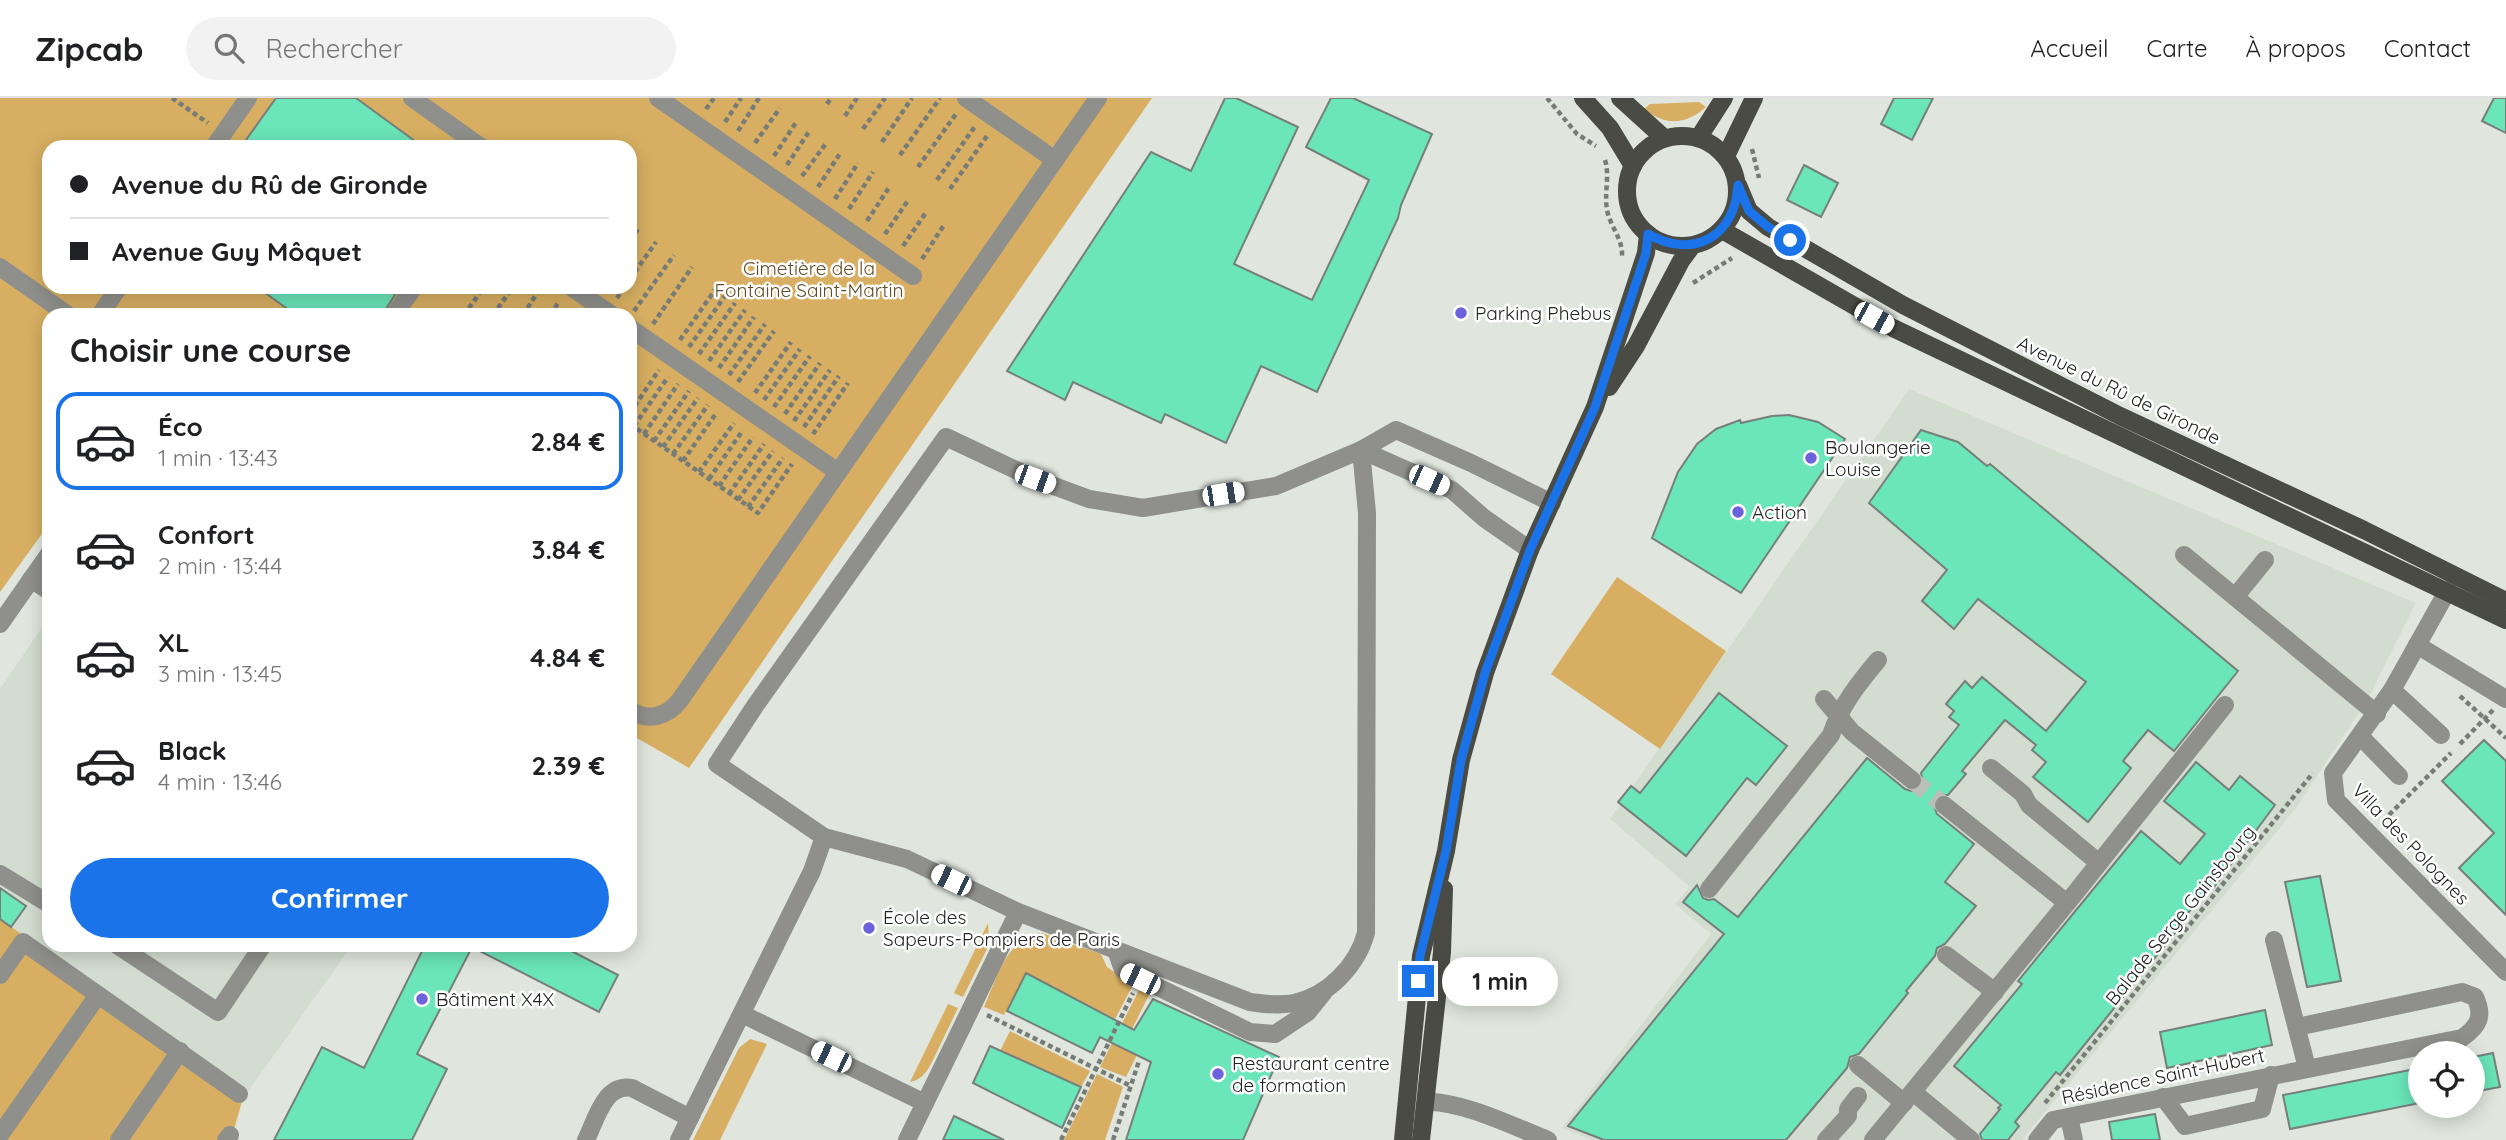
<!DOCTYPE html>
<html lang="fr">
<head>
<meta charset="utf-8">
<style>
  body { margin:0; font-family:Quicksand,sans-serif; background:#f2f2f2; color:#202124; height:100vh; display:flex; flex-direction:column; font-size:26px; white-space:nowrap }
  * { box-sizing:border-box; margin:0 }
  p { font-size:23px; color:#757577 }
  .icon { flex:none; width:38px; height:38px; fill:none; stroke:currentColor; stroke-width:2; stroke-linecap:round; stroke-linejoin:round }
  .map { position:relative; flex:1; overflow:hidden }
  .side { position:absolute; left:42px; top:210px; width:595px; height:644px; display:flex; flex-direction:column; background:#fff; border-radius:21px; box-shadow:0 4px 18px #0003 }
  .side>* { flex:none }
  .guide { position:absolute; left:42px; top:42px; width:595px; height:154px; border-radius:21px; box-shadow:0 4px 18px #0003; display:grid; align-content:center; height:154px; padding:0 28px; background:#fff }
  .fabs { position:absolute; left:2408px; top:943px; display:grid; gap:14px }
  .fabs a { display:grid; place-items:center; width:77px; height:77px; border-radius:50%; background:#fff; box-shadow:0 4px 18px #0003; font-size:35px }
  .end { position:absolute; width:32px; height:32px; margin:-16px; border:9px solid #1a73e8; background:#fff; box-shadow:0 0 0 4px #fff }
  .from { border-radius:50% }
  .bubble { position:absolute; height:49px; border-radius:24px; background:#fff; box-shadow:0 4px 18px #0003; font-size:23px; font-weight:700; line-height:49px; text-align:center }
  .car { position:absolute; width:21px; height:42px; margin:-21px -10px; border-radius:9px; box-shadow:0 0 5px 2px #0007; background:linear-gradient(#fff 24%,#345 0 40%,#fff 0 76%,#345 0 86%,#fff 0) }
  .guide b { display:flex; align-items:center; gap:24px; height:66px; font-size:26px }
  .guide b+b { border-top:2px solid #e0e0e0 }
  .guide i { width:18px; height:18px; background:#202124 }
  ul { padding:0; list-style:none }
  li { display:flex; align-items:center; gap:21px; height:98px; margin:0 14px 10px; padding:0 14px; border:4px solid transparent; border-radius:21px }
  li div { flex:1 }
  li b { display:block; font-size:26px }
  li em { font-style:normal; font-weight:700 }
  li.active { border-color:#1a73e8 }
  li>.icon { width:63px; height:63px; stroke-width:1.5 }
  h2 { padding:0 28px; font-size:32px; line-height:84px }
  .cta { display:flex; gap:14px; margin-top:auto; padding:14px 28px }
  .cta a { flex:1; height:80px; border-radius:42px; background:#1a73e8; color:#fff; font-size:28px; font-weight:700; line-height:80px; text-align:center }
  header { display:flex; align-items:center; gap:42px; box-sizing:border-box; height:98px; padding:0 35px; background:#fff; border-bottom:2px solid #e0e0e0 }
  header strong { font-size:33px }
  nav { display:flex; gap:38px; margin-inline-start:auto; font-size:24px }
  .search { width:490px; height:63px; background:#f2f2f2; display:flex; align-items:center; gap:18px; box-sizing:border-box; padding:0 24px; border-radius:38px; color:#757577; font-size:26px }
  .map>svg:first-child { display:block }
</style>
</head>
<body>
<header>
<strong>Zipcab</strong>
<div class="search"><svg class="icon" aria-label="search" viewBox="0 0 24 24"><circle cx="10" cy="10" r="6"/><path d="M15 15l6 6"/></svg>Rechercher</div>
<nav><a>Accueil</a><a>Carte</a><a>À propos</a><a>Contact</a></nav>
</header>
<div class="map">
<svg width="2506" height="1042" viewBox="0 0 2506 1042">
  <rect width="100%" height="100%" fill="#e0e6de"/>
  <!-- built -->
  <g fill="#d2ddcf">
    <polygon points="1909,291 2416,505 2369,599 2296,710 2022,1042 1592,1042 1562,1030 1711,836 1675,806 1690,789 1610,721"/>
    <polygon points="49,519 49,847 352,847 247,995 0,821 0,591"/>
  </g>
  <!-- green -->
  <g fill="#d8af62" fill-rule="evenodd">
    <path d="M0,0H1152L689,670L630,636V217H49V426L0,494ZM49,49H630V189H49Z"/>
    <path d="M1699,4L1706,9C1686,27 1665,28 1644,11L1650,6Z"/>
    <polygon points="1617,479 1726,553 1660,651 1551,576"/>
    <polygon points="0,821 247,995 243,1000 231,1042 0,1042"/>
    <polygon points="988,825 989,847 963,899 954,895"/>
    <path d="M1042,835L1101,856L1107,869L1133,887L1115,921L1026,876L1004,917L984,909C997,880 1007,839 1042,835Z"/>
    <polygon points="1140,890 1150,895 1123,949 1137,957 1126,979 1100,969"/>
    <path d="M948,906L958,910L931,966C926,975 921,982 910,984Z"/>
    <polygon points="1010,933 1090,973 1081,989 1000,953"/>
    <polygon points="750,941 767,946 720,1042 693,1042 739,950"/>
    <polygon points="1097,976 1123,989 1105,1042 1064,1042"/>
  </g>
  <!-- building -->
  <g fill="#6be5ba" stroke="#767f7b" stroke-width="2">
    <polygon points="276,0 356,0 423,49 241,49"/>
    <polygon points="1225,0 1236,0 1298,29 1234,166 1312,202 1369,82 1306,49 1331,0 1353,0 1432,36 1401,107 1398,120 1317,294 1261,268 1226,345 1165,316 1161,325 1073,284 1065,302 1007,273 1151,54 1191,73"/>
    <polygon points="1894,0 1933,0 1912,42 1881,26"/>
    <polygon points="2494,0 2506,0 2506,35 2482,23"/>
    <polygon points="1804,67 1838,85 1821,119 1787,102"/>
    <polygon points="257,189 400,189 382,217 296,217"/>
    <polygon points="1789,317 1818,324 1845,341 1741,495 1652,440 1678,374 1697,346 1716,331 1740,322 1741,325 1772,318"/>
    <polygon points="1921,332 1958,344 1987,368 1990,366 2238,573 2174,653 2148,632 2123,663 2131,670 2088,724 2033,679 2046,664 2032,652 2036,647 2005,622 1962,673 1966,676 1948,697 1939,697 1933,706 1937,716 1974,746 1945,784 1976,808 1945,846 1937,850 1935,858 1906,893 1908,895 1859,956 1850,959 1847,970 1786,1042 1604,1042 1568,1028 1724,836 1683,804 1697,787 1703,800 1708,802 1714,801 1738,819 1867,660 1905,691 1911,693 1920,690 1923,683 1921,675 1959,627 1949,619 1954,613 1946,606 1965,583 1972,590 1982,579 2046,633 2086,584 1978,501 1954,531 1922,503 1947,472 1869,405"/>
    <polygon points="1719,595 1787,648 1756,687 1747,680 1686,758 1618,704 1631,688 1640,695"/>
    <polygon points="2484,642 2506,663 2506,817 2459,770 2494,735 2442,683"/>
    <polygon points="2196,664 2229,692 2240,678 2275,707 2214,789 2211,786 2177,829 2179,830 2060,977 2056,974 2015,1024 2019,1028 2008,1042 1982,1042 1980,1036 2000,1011 1998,1010 2001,1007 1954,968 2022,886 2018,883 2141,733 2180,766 2205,736 2164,703"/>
    <polygon points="2320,778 2341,883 2307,889 2285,784"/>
    <polygon points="0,790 26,808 11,829 0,821"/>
    <polygon points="425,847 560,847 618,877 599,914 472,849 417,956 447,971 412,1042 274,1042 322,949 364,970"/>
    <polygon points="1026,875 1134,932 1153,901 1279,959 1243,1042 1126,1042 1151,964 1100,939 1092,955 1007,913"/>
    <polygon points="2265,912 2272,947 2167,970 2160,934"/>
    <polygon points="990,948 1081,989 1062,1030 973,985"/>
    <polygon points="2493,955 2500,989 2473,994 2473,959"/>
    <polygon points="2420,970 2420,1005 2290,1031 2283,997"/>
    <polygon points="2155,1016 2160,1042 2112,1042 2109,1024"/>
    <polygon points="954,1018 1004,1042 943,1042"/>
  </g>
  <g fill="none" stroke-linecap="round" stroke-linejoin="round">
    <!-- minor-tunnel -->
    <polyline stroke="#babfb8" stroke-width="18" stroke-dasharray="18 9" stroke-linecap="butt" points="1912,682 1944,707"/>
    <!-- path -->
    <g stroke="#787c77" stroke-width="4.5" stroke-dasharray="5 3.5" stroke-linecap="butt">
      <polyline points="172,0 208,25"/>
      <polyline points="1547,0 1577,36 1596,48"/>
      <polyline points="827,6 831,0"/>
      <polyline points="706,11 714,0"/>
      <polyline points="845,18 857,0"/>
      <polyline points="725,24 741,0"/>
      <polyline points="863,31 885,0"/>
      <polyline points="738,33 759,0"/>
      <polyline points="882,44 912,0"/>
      <polyline points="755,45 780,10"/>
      <polyline points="1752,51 1759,80"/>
      <polyline points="900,57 940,0"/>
      <polyline points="774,58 797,23"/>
      <path d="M1605,62C1610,78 1604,95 1607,112C1610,128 1623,141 1622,158"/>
      <polyline points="787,67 810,32"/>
      <polyline points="918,69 956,16"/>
      <polyline points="802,78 827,44"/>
      <polyline points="937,82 976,27"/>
      <polyline points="818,89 841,54"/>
      <polyline points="950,91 987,38"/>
      <polyline points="835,101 858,65"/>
      <polyline points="849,111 873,74"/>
      <polyline points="867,123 890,88"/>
      <polyline points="885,136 909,101"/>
      <polyline points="630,142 638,131"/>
      <polyline points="903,148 927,113"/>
      <polyline points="922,161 944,127"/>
      <polyline points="630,181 656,144"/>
      <polyline points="1693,185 1732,160"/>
      <polyline points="617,200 624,189"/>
      <polyline points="634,213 674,157"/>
      <polyline points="464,217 484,189"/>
      <polyline points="493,217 513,189"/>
      <polyline points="523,217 541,189"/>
      <polyline points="550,217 559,204"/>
      <polyline points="653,226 692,169"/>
      <polyline points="680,242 717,189"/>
      <polyline points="689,249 725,198"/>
      <polyline points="699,256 735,205"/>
      <polyline points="709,263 745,212"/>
      <polyline points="719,270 754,219"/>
      <polyline points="729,277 765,226"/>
      <polyline points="738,284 774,233"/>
      <polyline points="755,295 791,244"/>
      <polyline points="764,302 800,251"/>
      <polyline points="774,309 810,258"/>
      <polyline points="630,315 659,272"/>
      <polyline points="785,316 820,265"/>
      <polyline points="794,323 830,272"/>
      <polyline points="630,326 758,415 792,366"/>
      <polyline points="634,328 668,279"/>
      <polyline points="804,329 839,278"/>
      <polyline points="644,336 678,286"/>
      <polyline points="813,336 848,285"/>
      <polyline points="654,343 689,293"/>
      <polyline points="663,349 698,300"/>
      <polyline points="673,356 708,307"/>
      <polyline points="683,363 717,314"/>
      <polyline points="699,374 734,325"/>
      <polyline points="709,381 743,332"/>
      <polyline points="719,388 753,339"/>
      <polyline points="729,396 764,346"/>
      <polyline points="738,402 773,353"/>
      <polyline points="748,409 783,360"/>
      <polyline points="2460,598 2506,640"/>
      <polyline points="2460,646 2493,612"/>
      <polyline points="2383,723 2451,655"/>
      <polyline points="987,917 1131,988"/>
      <polyline points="2045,1005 2313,675"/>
      <polyline points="1061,1042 1133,895"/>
      <polyline points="1113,1042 1139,963"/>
    </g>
    <!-- minor -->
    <g stroke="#8f8f8b" stroke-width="18">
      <polyline points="412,0 481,49"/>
      <polyline points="658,0 913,178"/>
      <polyline points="966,0 1055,62"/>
      <polyline points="214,49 248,0"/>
      <polyline points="0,169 68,217"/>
      <polyline points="571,189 612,217"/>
      <polyline points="100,217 119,189"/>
      <polyline points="394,217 414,189"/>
      <polyline points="630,230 838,374"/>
      <path d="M1361,352L1367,415L1366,835C1357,868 1328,898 1294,905C1279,908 1264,906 1250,904L1018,814L907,761L824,739L717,666L755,608L946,339L1035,381L1089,401L1143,410L1276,388L1361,352L1396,332L1471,365L1552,405"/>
      <polyline points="1361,352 1452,392 1484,420 1530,452"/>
      <polyline points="2184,457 2377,616"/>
      <polyline points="31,481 49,493"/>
      <polyline points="2448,492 2392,592 2333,675 2336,702 2506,874"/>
      <polyline points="2235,499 2265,462"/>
      <polyline points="0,526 49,456"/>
      <polyline points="2417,547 2506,601"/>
      <polyline points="2392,592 2441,637"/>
      <polyline points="1824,601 1852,634 1912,682"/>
      <path d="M630,612C648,624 667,619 680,602L1098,0"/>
      <polyline points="2360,638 2399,678"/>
      <polyline points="1991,670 2023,696 2029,707 2099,765"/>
      <polyline points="1944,707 2067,805"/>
      <polyline points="0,776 49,806"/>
      <path d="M1709,791L1831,637C1841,607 1858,586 1878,562"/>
      <polyline points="2274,842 2307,970"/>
      <polyline points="117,847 218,914 263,847"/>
      <polyline points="1116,852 1123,872 1250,934 1275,936 1308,914 1324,894"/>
      <polyline points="1946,857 1995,894"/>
      <polyline points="0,877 23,844 239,996"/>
      <polyline points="742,916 925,1005"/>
      <polyline points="1858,967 1904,1005"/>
      <polyline points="1913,994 1971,1042"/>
      <polyline points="2163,999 2185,1028 2262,1011 2271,977"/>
      <path d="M1426,1004C1460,1002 1515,1029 1548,1042"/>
      <polyline points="2069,1019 2074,1042"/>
      <polyline points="0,1037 98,897"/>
      <polyline points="119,1042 180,953"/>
      <polyline points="226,1042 230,1037"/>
      <path d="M586,1042C596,1022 604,985 632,990L690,1020"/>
      <polyline points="679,1042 812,773 824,739"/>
      <polyline points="907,1042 1018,814"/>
      <polyline points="1826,1042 1848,1018 1848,1011 1858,998"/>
      <polyline points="1873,1042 2076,794 2225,607"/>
      <path d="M2037,1042L2053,1022L2462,940C2479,928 2484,918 2475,899L2462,894L2297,929"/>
    </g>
    <!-- major -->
    <g stroke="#4a4b44" stroke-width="18">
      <polyline points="1583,0 1610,30 1633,68"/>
      <polyline points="1620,0 1664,40"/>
      <circle cx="1682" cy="93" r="55"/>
      <polyline points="1699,39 1724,0"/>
      <polyline points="1726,58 1754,0"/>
      <polyline points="1738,87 1749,113 1768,129 1903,207 2120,318 2364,432 2506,503"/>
      <polyline points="1722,132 1893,230 2506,522"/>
      <polyline points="1609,289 1636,248 1681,163 1692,148"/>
      <polyline points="1403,1042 1421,858 1446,753 1461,662 1485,575 1530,452 1595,309 1646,155 1648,136"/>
      <polyline points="1421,1042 1442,854 1444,791"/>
    </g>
  </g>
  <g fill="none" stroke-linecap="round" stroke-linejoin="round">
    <!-- route -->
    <path stroke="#1a73e8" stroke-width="9" d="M1418,883L1420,858L1446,753L1461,662L1485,575L1530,452L1595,309L1646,155L1648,136C1693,162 1735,139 1738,87L1749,113L1768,129L1790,142"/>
  </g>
  <!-- markers -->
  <g fill="#6c62dc" stroke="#fff" stroke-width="2.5">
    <circle cx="1461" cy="215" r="7"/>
    <circle cx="1811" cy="360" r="7"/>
    <circle cx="1738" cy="414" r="7"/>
    <circle cx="869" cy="830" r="7"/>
    <circle cx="422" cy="901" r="7"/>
    <circle cx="1218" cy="976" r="7"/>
  </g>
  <g text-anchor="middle" stroke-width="5" stroke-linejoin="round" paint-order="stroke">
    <!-- park labels -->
    <g font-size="19" fill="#634e27" stroke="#fff">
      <text x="809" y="177">Cimetière de la<tspan x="809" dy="22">Fontaine Saint-Martin</tspan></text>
    </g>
    <!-- poi labels -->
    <g font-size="19" fill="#212321" stroke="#fff" text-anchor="start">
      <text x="1475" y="222">Parking Phebus</text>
      <text x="1825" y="356">Boulangerie<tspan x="1825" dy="22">Louise</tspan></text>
      <text x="1752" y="421">Action</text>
      <text x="883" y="826">École des<tspan x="883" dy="22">Sapeurs-Pompiers de Paris</tspan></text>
      <text x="436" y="908">Bâtiment X4X</text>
      <text x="1232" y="972">Restaurant centre<tspan x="1232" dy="22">de formation</tspan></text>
    </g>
    <!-- street labels -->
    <g font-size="19" fill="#212321" stroke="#fff">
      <text transform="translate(2119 292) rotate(26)" y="7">Avenue du Rû de Gironde</text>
      <text transform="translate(2411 746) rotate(46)" y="7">Villa des Polognes</text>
      <text transform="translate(2180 817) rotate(-51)" y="7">Balade Serge Gainsbourg</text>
      <text transform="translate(2163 978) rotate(-12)" y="7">Résidence Saint-Hubert</text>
    </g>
  </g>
</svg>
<div class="fabs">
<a><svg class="icon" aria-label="locate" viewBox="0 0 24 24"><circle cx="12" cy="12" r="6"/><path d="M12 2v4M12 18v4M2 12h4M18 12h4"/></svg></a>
</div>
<i class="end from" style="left:1790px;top:142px"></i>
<i class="end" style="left:1418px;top:883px"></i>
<div class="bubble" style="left:1442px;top:859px;width:116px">1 min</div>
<i class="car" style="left:1874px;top:220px;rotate:119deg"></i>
<i class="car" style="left:1035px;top:381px;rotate:110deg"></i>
<i class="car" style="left:1429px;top:382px;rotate:114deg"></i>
<i class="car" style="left:1223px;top:396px;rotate:81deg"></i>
<i class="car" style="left:951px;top:782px;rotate:296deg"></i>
<i class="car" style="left:1140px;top:881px;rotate:296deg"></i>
<i class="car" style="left:831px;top:959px;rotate:296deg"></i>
<div class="guide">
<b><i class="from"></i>Avenue du Rû de Gironde</b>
<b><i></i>Avenue Guy Môquet</b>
</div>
<section class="side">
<h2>Choisir une course</h2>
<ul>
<li class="active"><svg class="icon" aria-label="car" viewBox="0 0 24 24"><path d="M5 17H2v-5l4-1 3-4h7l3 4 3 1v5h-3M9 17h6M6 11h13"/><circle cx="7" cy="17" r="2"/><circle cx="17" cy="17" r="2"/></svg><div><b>Éco</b><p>1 min · 13:43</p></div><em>2.84 €</em></li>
<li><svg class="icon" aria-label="car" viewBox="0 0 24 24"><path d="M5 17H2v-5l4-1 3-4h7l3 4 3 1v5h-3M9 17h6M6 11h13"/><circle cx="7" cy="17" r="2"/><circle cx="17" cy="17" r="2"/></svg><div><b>Confort</b><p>2 min · 13:44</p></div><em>3.84 €</em></li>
<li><svg class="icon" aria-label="car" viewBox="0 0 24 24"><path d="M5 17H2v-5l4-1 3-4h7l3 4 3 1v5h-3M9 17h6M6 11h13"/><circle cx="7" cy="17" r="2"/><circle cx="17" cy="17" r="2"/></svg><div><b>XL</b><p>3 min · 13:45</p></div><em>4.84 €</em></li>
<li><svg class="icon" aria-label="car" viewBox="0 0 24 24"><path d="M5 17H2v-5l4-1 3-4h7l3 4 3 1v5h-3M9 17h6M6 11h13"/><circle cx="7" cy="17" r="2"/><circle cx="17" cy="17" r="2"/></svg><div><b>Black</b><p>4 min · 13:46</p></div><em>2.39 €</em></li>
</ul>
<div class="cta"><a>Confirmer</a></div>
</section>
</div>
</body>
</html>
